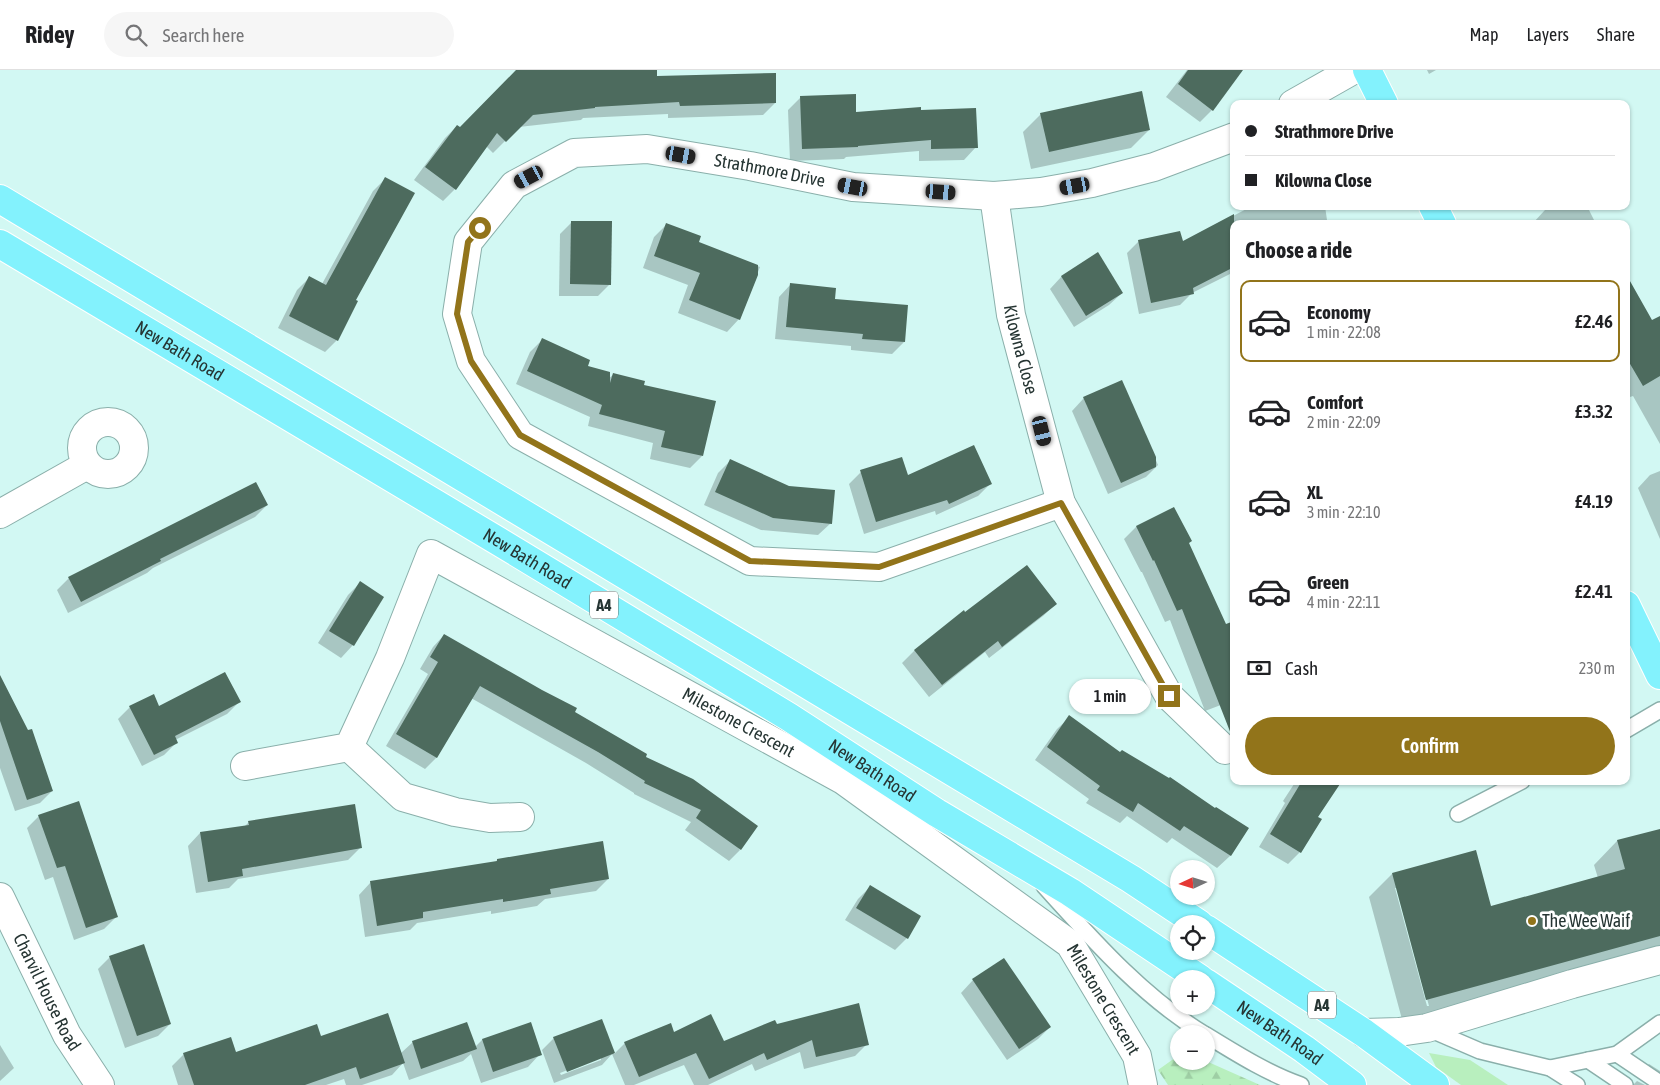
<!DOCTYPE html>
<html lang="en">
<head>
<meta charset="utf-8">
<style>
  body { margin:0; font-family:"Asap Condensed",sans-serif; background:#f6f6f6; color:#202124; height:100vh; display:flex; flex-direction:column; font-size:19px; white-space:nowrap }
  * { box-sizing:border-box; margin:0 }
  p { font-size:16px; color:#757577 }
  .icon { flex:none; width:28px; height:28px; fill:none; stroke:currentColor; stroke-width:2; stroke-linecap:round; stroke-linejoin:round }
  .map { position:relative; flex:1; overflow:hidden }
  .side { position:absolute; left:1230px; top:150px; width:400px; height:565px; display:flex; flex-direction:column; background:#fff; border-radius:10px; box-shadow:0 1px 4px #0004 }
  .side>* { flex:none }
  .banner { position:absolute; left:1230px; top:30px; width:400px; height:110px; border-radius:10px; box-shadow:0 1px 4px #0004; display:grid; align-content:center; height:110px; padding:0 15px; background:#fff }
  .needle { width:32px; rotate:266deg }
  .fabs { position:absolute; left:1170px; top:790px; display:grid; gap:10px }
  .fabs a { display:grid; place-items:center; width:45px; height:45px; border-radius:50%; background:#fff; box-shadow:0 1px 4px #0004; font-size:25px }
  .end { position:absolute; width:22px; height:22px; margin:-11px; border:6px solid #92741a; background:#fff; box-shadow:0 0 0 2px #fff }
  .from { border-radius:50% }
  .bubble { position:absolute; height:35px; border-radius:18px; background:#fff; box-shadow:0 1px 4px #0004; font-size:16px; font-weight:600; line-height:35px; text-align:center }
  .car { position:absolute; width:15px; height:30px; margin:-15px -8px; border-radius:6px; box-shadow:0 0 4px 1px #0007; background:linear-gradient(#222 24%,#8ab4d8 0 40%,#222 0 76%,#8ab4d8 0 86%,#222 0) }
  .banner b { display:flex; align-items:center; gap:18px; height:48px; font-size:19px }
  .banner b+b { border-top:1px solid #e0e0e0 }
  .banner i { width:12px; height:12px; background:#202124 }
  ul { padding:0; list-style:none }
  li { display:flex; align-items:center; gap:15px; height:82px; margin:0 10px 8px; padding:0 5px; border:2px solid transparent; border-radius:10px }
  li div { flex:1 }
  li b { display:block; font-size:19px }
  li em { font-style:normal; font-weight:600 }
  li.selected { border-color:#92741a }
  li>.icon { width:45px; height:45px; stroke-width:1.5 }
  h2 { padding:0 15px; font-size:22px; line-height:60px }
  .pay { display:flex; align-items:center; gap:12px; height:55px; padding:0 15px; font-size:19px }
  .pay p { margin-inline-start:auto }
  .primary-button { display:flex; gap:10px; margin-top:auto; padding:10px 15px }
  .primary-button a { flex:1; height:58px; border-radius:30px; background:#92741a; color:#fff; font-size:20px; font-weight:600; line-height:58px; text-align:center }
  header { display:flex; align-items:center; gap:30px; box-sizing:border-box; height:70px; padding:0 25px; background:#fff; border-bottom:1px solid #e0e0e0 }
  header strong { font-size:24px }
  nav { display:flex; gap:28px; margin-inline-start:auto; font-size:18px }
  .search { width:350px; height:45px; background:#f6f6f6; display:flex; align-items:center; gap:12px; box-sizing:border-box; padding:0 18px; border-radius:28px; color:#757577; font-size:19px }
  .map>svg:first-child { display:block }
</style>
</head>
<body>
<header>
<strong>Ridey</strong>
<div class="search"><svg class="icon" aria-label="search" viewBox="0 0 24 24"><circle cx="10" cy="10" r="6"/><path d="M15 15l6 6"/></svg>Search here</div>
<nav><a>Map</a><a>Layers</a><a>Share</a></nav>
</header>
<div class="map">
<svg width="1660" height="1015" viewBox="0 0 1660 1015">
  <defs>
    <pattern id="forest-firs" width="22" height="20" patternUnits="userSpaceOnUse" patternTransform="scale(1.25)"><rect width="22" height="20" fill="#b8efbe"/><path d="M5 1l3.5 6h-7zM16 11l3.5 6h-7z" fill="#9ecea4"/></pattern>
  </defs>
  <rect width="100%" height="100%" fill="#d2f8f3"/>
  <!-- grass -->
  <polygon fill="#b8efbe" points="1429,983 1470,990 1508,1015 1461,1015 1436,997"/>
  <!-- forest -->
  <polygon fill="url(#forest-firs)" points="1179,985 1179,991 1206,991 1260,1015 1168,1015 1158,1000"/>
  <!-- shadow -->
  <g fill="#0003" fill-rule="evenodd">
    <polygon points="518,0 656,0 656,7 775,33 763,45 668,48 668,44 583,48 581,50 519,57 493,83 486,76 455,119 443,131 414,110 445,68 457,56 460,59"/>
    <polygon points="1187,0 1242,0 1212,40 1200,52 1166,27"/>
    <polygon points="1427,0 1436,0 1429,4"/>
    <polygon points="801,27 855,43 920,41 976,77 964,90 919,91 919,81 846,87 844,89 790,91 788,40"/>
    <polygon points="1041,44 1149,60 1131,78 1031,99 1023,62"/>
    <polygon points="386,108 337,270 325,282 278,258 297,220 309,208 322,214 373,121"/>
    <polygon points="1252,136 1325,136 1327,150 1323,154 1234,154 1234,202 1192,223 1180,235 1139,244 1127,183 1139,171 1182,173"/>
    <polygon points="1505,136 1514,136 1507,140"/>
    <polygon points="1553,136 1587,136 1596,154 1534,154 1533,153 1545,140"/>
    <polygon points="572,152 610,214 598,226 559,226 560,164"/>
    <polygon points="666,155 698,173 760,197 739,249 727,262 678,243 688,215 643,198 654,167"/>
    <polygon points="1062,206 1122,223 1109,235 1074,257 1050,219"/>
    <polygon points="1626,207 1652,252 1660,254 1660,374 1633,326 1630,327 1626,321"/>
    <polygon points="791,214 834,230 904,272 892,284 851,280 851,276 775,269 779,227"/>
    <polygon points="542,270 586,297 608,309 614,304 643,316 702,386 690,398 650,389 653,373 588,356 590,347 516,314 530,282"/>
    <polygon points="1121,312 1158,395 1146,407 1108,424 1072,341 1084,328"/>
    <polygon points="731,390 831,453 818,465 761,460 704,435 718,403"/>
    <polygon points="1660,401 1660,469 1638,418 1650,405"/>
    <polygon points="861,402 907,406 990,414 978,426 936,445 935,441 864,464 849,414"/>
    <polygon points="267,435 255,447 153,498 147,503 68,543 57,520 69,508"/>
    <polygon points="1174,438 1188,473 1234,630 1205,641 1170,550 1165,552 1142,502 1141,502 1124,469 1136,457"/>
    <polygon points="360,513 382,527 353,575 341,588 318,573 348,525"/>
    <polygon points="1056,534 1043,546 989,588 985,582 929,627 902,593 914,581 963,542 965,544"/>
    <polygon points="444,565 573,642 644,687 692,710 740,780 729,791 685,760 691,752 634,724 634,723 586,693 471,628 436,688 425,699 386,676 428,604 420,599 433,577"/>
    <polygon points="0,608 52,721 40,733 15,741 0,698"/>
    <polygon points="239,632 227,644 175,670 177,672 164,685 142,696 118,649 130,637 159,637"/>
    <polygon points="1070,647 1120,684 1248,758 1230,786 1217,798 1172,768 1167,773 1127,746 1120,753 1086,733 1089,729 1035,690 1057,659"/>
    <polygon points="1296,711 1341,711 1317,748 1300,782 1288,794 1259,777 1285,733 1283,731"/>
    <polygon points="39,746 116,847 104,859 74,870 53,807 45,810 27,758"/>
    <polygon points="249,752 361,777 348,790 238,809 229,818 196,823 188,776 200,763 244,757"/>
    <path d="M1660,760V883L1403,953L1369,827L1392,804L1490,837L1598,808L1594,795L1617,771ZM1395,818H1397L1429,936H1427Z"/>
    <polygon points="497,790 608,809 596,821 545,829 537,836 491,844 491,841 417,853 410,860 365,867 359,825 371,812 495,793"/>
    <polygon points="870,817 907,868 895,880 845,850 858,829"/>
    <polygon points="110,887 170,954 158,966 125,978 98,899"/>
    <polygon points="1004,889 1050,957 1038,969 1007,990 961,923 973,910"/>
    <path d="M601,950L614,984L625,973L674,964L724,973L776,955L867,974L855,986L804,999L800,982L755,1001L752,994L708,1015H694L684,995L634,1015H625L612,984L602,995L554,1013L542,980L554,968ZM601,987V990L561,1005L560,1003Z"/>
    <polygon points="530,954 540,984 528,997 481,1013 471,984 463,991 409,1010 403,993 392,1005 362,1015 346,1015 344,1009 326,1015 178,1015 172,996 184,984 235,984 320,967 401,983 413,972 475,977 482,970"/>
    <polygon points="0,975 14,998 0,1011"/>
    <polygon points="1649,994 1660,1001 1660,1015 1641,1002"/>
    <polygon points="1637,1011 1645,1015 1633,1015"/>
  </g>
  <!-- building -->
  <g fill="#4d6b5e">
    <polygon points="516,0 657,0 657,6 776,3 776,33 680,36 679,32 595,37 595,38 533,45 506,72 497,63 456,120 425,97 457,55 460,57"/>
    <polygon points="1188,0 1243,0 1213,41 1178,14"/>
    <polygon points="1142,21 1150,60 1049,82 1040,43"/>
    <polygon points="856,24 856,42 921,37 921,40 976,38 978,78 931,79 931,70 858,76 858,77 802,79 800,26"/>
    <polygon points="385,107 415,123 356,230 358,231 338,271 289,246 309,206 326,215"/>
    <polygon points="1234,144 1234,197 1193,218 1194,224 1151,233 1138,170 1180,161 1183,171"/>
    <polygon points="571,151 612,151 611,215 570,214"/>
    <polygon points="666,153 701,166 699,172 758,195 758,205 740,250 689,230 700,203 654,186"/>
    <polygon points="1098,182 1123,223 1086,246 1061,206"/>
    <polygon points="1626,204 1652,250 1660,246 1660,306 1643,316 1626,287"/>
    <polygon points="790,213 836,218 835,229 908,235 905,272 862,269 863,264 786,257"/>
    <polygon points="542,268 590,290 588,296 610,302 610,313 613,303 645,311 644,315 716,331 703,386 661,377 665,361 599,344 602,335 527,301"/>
    <polygon points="1122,310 1156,387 1156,397 1121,413 1083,327"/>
    <polygon points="974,375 992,414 949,434 947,430 876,452 860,400 902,387 908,405"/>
    <polygon points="730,389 789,416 835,420 832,454 773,448 715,422"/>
    <polygon points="256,412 268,435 160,489 161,491 81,532 68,507"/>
    <polygon points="1174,437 1192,471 1189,473 1226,554 1234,551 1234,667 1231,664 1182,539 1177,541 1154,490 1153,491 1136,456"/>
    <polygon points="1027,495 1057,534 1002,577 998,571 942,615 914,580 964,540 965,542"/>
    <polygon points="360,511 384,527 354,576 329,561"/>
    <polygon points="444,564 542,620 577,638 575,642 647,684 646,687 693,709 758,756 741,780 696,748 701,740 644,713 645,711 598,682 480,616 437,688 396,664 438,592 430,587"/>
    <polygon points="225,602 241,632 175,666 178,673 154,685 129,636 154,624 159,636"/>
    <polygon points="0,605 28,660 32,659 53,721 27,730 0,651"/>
    <polygon points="1069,645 1120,682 1122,680 1169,708 1170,707 1215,738 1216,737 1249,758 1231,786 1184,756 1180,761 1138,733 1133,742 1097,720 1100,716 1047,677"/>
    <polygon points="1302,711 1342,711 1318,747 1322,749 1301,783 1270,764"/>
    <polygon points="79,731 118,847 86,858 65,796 57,798 38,745"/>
    <polygon points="355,734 362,778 242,799 243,806 208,812 200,762 249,755 248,751"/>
    <polygon points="1660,759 1660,866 1426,930 1392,803 1476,780 1491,836 1625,799 1617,770"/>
    <polygon points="603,771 609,809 550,819 551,824 503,832 503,829 423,842 423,848 377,856 370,811 497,791 497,789"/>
    <polygon points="870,815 921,846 908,869 856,838"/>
    <polygon points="144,874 171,954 137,966 109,886"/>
    <polygon points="1004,888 1051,957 1019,979 972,909"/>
    <polygon points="859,933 869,975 816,987 812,970 767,990 764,983 709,1009 696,983 639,1007 624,972 671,953 674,962 711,944 724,971 775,950 777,954"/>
    <polygon points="388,943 405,993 360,1009 356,997 305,1015 194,1015 183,983 231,967 236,982 317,954 321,966"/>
    <polygon points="602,949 615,983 567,1002 553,967"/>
    <polygon points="467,952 477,979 421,999 412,971"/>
    <polygon points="531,952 542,985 493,1002 482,969"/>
  </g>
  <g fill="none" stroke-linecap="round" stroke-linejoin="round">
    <defs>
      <g id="service">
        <polyline points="1626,660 1660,640"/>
        <polyline points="1458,744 1522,711"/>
        <path d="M1044,816C1093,870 1142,926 1204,964"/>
        <polyline points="1429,959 1480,981 1550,998 1577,1015"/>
        <path d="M1206,965C1237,984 1267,1003 1301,1015"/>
        <polyline points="1617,984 1660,1013"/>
        <polyline points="1588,990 1625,1015"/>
        <polyline points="1550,998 1617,984 1660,953"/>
      </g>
      <g id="minor">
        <polyline points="1293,34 1353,0"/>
        <path id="s1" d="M994,126L1011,245L1061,433L1169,626L1225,680"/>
        <circle cx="108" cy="378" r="26"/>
        <path id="s2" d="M1061,433L879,497L750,491L520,365L471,291L457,244L468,172L514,115L574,83L647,79L750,96L853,117L994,126L1041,122L1092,113L1154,97L1234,67"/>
        <polyline points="0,444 87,395"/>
        <polyline points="349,677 403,727 455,742 490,748 520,747"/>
        <path id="s3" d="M245,696L349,677L390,588L431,484L843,710L1070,874L1137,986L1143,1015"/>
        <path id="s4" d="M0,827L67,965L100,1015"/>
        <polyline points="1364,963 1399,962 1427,958 1572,914 1660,890"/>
      </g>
      <g id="primary">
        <polyline points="1367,0 1384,34"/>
        <polyline points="0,129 1131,809 1199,854"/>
        <polyline points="1433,136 1442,154"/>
        <path id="s5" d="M0,174L498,471L789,647L937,743L1070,822L1200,909"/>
        <polyline points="1626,535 1660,605"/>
        <polyline points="1206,859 1364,963 1435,1015"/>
        <path id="s6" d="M1206,913L1304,979L1352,1015"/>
      </g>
    </defs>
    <!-- service casing -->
    <use href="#service" stroke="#8aafaa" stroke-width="18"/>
    <!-- minor casing -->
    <use href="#minor" stroke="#8aafaa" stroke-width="30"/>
    <!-- primary casing -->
    <use href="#primary" stroke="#fff" stroke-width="30"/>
    <!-- service -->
    <use href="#service" stroke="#fff" stroke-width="15"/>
    <!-- minor -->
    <use href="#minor" stroke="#fff" stroke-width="28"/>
    <!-- primary -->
    <use href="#primary" stroke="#83f2fd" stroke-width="28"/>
  </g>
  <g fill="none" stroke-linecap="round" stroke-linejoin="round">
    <!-- route -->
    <polyline stroke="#92741a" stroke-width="6" points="480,158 468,172 457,244 471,291 520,365 750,491 879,497 1061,433 1169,626"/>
  </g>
  <!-- markers -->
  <circle fill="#92741a" stroke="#fff" stroke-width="2" cx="1532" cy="851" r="5"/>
  <g text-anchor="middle" stroke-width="5" stroke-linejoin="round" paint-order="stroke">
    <!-- shield labels -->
    <g fill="#fff" stroke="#677270" stroke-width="1">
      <rect x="590" y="521.5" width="28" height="27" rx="4"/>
      <rect x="1308" y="921.5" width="28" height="27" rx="4"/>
    </g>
    <g font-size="16" font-weight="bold" fill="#263533">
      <text x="604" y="541">A4</text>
      <text x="1322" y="941">A4</text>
    </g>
    <!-- street labels -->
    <g font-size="18" fill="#263533" stroke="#fff">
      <text dy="6" stroke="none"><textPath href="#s2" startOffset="1134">Strathmore Drive</textPath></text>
      <text dy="6" stroke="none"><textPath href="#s1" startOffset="156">Kilowna Close</textPath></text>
      <text dy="6" stroke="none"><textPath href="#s5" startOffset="209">New Bath Road</textPath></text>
      <text dy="6" stroke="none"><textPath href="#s5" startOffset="614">New Bath Road</textPath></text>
      <text dy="6" stroke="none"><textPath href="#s3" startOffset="666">Milestone Crescent</textPath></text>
      <text dy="6" stroke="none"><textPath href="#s5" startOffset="1019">New Bath Road</textPath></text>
      <text dy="6" stroke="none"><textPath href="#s4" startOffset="106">Charvil House Road</textPath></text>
      <text dy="6" stroke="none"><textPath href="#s3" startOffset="1130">Milestone Crescent</textPath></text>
      <text dy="6" stroke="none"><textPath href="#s6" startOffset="89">New Bath Road</textPath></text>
    </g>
    <!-- poi labels -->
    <g font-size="18" fill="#263533" stroke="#fff" text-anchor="start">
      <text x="1542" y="857">The Wee Waif</text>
    </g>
  </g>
</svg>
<div class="fabs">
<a><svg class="needle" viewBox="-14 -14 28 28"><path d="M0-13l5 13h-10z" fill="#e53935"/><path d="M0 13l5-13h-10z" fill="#757577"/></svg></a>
<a><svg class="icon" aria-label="locate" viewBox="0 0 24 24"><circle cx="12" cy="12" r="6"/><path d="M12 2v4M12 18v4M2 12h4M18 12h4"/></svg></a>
<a>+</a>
<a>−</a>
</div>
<i class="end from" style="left:480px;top:158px"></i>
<i class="end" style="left:1169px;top:626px"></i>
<div class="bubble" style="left:1069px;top:609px;width:82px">1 min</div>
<i class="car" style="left:681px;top:85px;rotate:100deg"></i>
<i class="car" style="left:529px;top:107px;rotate:242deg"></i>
<i class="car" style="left:1075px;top:116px;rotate:260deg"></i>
<i class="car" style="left:853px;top:117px;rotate:281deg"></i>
<i class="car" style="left:941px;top:122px;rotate:94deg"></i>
<i class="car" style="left:1042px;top:361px;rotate:166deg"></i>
<div class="banner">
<b><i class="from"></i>Strathmore Drive</b>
<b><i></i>Kilowna Close</b>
</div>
<section class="side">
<h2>Choose a ride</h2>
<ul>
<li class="selected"><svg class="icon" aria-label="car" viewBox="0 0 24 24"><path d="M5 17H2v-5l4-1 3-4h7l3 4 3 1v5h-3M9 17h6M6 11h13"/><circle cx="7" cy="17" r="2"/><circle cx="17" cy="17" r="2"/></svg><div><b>Economy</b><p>1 min · 22:08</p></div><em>£2.46</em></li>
<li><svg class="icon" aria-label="car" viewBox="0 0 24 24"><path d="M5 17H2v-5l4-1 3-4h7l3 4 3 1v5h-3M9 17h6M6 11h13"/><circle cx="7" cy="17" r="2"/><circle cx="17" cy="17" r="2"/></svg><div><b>Comfort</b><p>2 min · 22:09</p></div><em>£3.32</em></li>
<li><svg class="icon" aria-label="car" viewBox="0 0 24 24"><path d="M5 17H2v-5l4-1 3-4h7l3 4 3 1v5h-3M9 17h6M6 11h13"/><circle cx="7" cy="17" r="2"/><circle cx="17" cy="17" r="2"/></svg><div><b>XL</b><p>3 min · 22:10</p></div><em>£4.19</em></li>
<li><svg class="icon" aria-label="car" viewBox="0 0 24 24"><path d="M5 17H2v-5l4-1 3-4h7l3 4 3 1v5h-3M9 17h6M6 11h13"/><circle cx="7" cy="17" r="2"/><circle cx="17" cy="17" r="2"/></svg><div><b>Green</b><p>4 min · 22:11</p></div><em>£2.41</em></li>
</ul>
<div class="pay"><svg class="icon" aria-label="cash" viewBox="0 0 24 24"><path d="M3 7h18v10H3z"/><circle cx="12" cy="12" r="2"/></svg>Cash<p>230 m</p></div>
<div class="primary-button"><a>Confirm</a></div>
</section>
</div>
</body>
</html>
